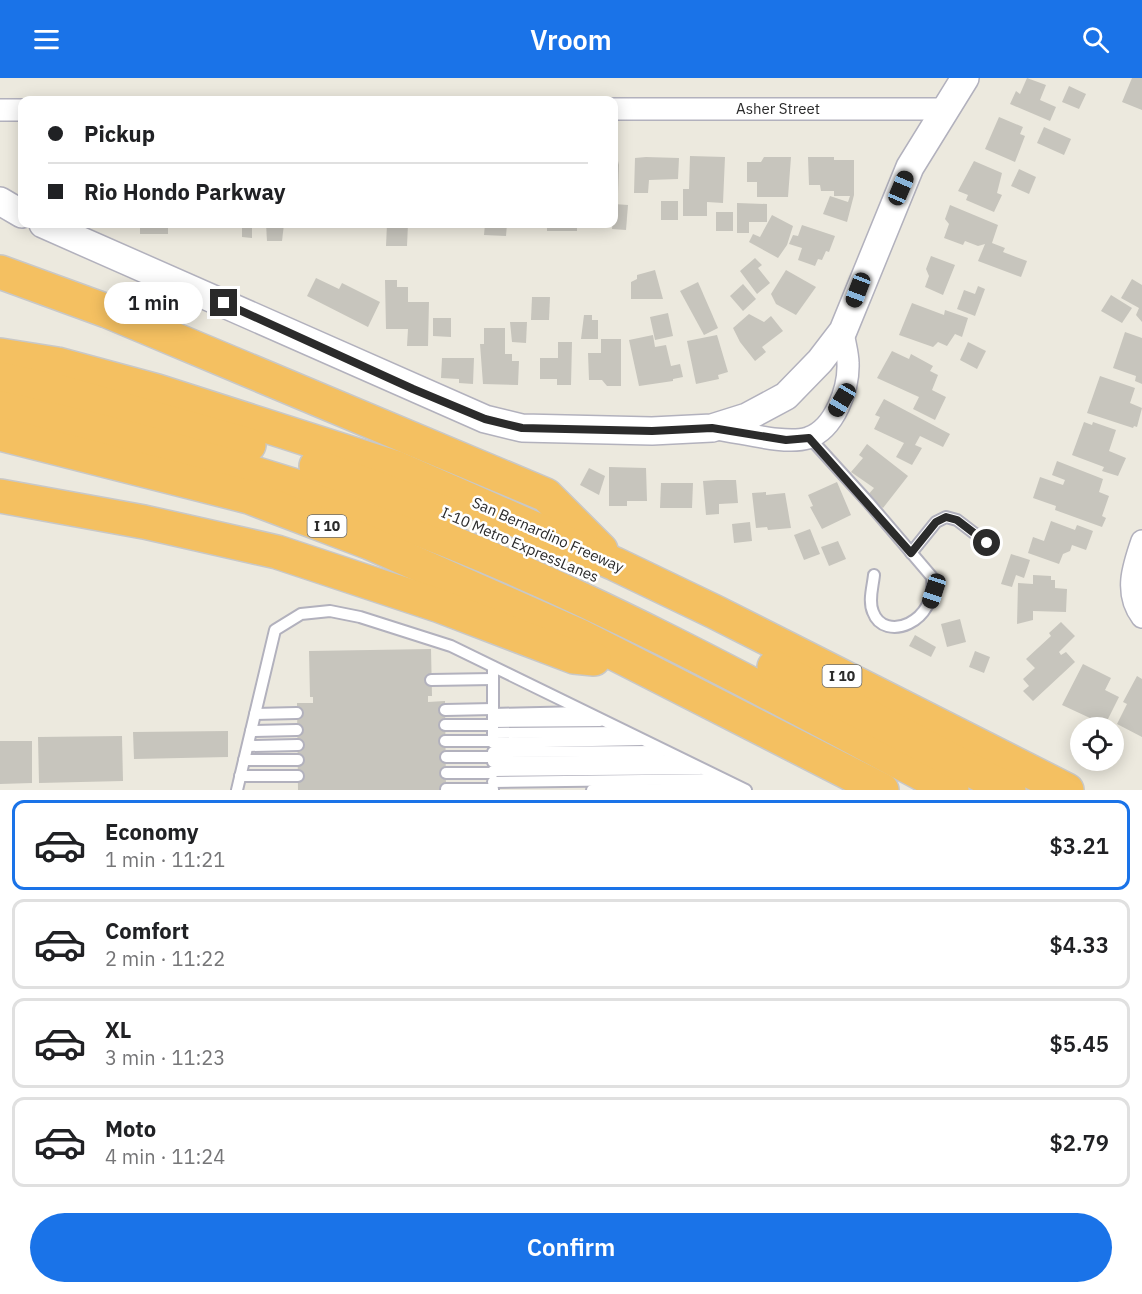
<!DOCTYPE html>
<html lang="en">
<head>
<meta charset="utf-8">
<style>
  body { margin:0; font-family:"IBM Plex Sans",sans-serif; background:#f6f6f6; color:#202124; height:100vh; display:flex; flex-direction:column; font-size:22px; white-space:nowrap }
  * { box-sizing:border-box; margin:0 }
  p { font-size:20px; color:#757577 }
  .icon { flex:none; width:33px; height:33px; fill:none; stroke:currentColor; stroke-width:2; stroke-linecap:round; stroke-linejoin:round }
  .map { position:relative; height:712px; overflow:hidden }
  .drawer { display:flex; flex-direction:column; background:#fff; flex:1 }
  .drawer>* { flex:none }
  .guide { position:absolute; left:18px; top:18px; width:600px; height:132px; border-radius:12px; box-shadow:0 3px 15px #0003; display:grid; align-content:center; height:132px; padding:0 30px; background:#fff }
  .controls { position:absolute; left:1070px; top:639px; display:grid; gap:12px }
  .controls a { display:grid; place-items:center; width:54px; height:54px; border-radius:50%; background:#fff; box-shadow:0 3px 15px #0003; font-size:30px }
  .end { position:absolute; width:27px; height:27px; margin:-14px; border:8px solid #2b2b2b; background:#fff; box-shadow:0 0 0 3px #fff }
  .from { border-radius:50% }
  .bubble { position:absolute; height:42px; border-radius:21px; background:#fff; box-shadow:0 3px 15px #0003; font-size:20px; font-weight:600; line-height:42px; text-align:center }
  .car { position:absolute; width:18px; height:36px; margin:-18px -9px; border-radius:8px; box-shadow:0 0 4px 2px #0007; background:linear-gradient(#222 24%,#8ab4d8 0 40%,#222 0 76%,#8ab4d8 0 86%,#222 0) }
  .guide b { display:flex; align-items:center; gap:21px; height:57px; font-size:22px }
  .guide b+b { border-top:2px solid #e0e0e0 }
  .guide i { width:15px; height:15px; background:#202124 }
  ul { padding:10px 0 0; list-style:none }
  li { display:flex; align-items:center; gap:18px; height:90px; margin:0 12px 9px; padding:0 18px; border:3px solid #e0e0e0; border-radius:12px }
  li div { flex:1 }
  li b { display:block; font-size:22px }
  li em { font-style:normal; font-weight:600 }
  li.active { border-color:#1a73e8 }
  li>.icon { width:54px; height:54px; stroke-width:1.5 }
  .cta { display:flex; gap:12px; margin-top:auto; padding:12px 30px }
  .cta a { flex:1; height:69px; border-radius:36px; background:#1a73e8; color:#fff; font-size:24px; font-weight:600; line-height:69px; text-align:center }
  header { display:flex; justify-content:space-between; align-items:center; height:78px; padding:0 30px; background:#1a73e8; color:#fff; font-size:27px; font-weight:600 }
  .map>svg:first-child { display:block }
</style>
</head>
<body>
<header><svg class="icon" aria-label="menu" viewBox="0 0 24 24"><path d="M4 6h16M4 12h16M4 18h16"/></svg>Vroom<svg class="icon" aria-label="search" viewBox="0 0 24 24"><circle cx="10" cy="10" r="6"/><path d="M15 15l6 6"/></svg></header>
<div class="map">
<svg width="1142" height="712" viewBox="0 0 1142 712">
  <rect width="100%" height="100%" fill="#ece9de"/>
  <!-- building -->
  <g fill="#c7c5bd">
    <polygon points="1027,0 1046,7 1040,22 1056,29 1050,43 1010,26 1016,13 1020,16"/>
    <polygon points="1132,0 1142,0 1142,32 1122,24"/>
    <polygon points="1069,8 1086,16 1079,31 1062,24"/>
    <polygon points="999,39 1023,49 1020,56 1025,58 1015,84 985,71"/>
    <polygon points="1044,49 1071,61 1064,77 1037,65"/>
    <rect x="18" y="78" width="4" height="23"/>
    <polygon points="690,78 725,79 723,125 707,124 707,138 683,138 683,111 689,111"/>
    <polygon points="646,79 679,80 678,101 649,102 648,115 634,115 635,80"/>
    <polygon points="764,79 791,79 788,119 757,119 757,104 747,104 747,84 761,84"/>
    <polygon points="808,79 834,79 834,82 854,82 854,117 847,144 823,136 830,118 848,124 850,118 834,118 834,113 821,113 820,107 809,107"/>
    <polygon points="614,83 618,83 619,87 618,115 614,115"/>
    <polygon points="974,83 1002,95 997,115 1002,117 994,134 966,122 968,117 958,113"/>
    <polygon points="1019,91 1036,99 1029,116 1011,108"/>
    <rect x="661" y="123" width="17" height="19"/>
    <polygon points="737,125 767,126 767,144 749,144 749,155 737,155"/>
    <polygon points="614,126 628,127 626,152 612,151"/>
    <polygon points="950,127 998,147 992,165 1005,170 1003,174 1027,183 1021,199 978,183 985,166 978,168 965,163 963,167 944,160 949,146 945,141"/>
    <rect x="716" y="134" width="17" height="19"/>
    <polygon points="772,137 793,148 787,167 778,180 749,164 753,156 760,159"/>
    <rect x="140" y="146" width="28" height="10"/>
    <polygon points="242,146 252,146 252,160 242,159"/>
    <polygon points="266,146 284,146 282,163 267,163"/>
    <polygon points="387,146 408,146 407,168 386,168"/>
    <polygon points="485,146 507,146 506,158 484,157"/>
    <rect x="547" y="146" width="30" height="7"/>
    <polygon points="802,147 835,158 829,174 826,173 822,182 818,181 815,188 798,182 802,170 789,166 793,157 798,158"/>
    <polygon points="931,178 955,187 943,217 925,209 929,198 926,191"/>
    <polygon points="755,180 762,187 758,190 770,205 757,216 740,193"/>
    <polygon points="655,192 663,221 631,221 631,204 637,201 637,197"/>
    <polygon points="786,192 816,209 796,237 776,226 771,216"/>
    <polygon points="316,200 339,211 342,205 380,224 368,249 307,218"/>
    <polygon points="1132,201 1142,207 1142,244 1136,237 1139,230 1121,220"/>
    <polygon points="385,202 397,202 397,209 408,209 408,224 429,224 428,268 407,268 408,251 386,251"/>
    <polygon points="698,204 718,250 704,257 680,213"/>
    <polygon points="743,206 756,221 743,233 730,218"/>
    <polygon points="978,208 985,211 975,238 957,231 964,212 975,216"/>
    <polygon points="1111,217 1132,230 1122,245 1101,233"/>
    <polygon points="532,219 550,219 549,242 531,242"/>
    <polygon points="912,225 944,237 945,232 968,240 962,259 955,256 947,268 938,264 933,269 899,257"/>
    <polygon points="668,235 673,258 655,262 650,239"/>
    <polygon points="749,236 764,244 771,238 783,253 762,269 766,274 755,283 740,264 733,250"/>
    <polygon points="584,237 592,237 592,242 598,242 598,261 581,261"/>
    <polygon points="433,240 451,240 451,259 433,258"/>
    <polygon points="510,244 527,244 526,265 512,264"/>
    <polygon points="484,250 505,250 505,276 512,276 512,283 519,283 518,307 483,306 480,266 484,266"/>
    <polygon points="1125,254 1142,260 1142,306 1135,303 1136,298 1113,290"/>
    <polygon points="653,257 655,269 666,267 671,288 680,286 683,299 673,301 673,303 639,308 629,262"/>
    <polygon points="717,257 728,294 718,297 719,301 696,306 687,263"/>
    <polygon points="601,261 621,261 621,308 607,308 602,302 589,302 588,275 601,275"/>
    <polygon points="558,264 572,264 571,307 557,307 557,301 540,301 540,280 558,280"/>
    <polygon points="968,264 986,273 977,291 960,282"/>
    <polygon points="892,273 909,281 911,276 933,288 930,293 938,297 932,312 946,319 935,342 913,331 919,319 877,300"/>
    <polygon points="442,280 474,280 473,306 459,305 459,301 441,300"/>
    <polygon points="1100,298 1135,310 1130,325 1142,330 1137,349 1134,348 1133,350 1087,335"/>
    <polygon points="884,321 950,356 943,369 920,358 915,367 922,370 912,387 896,379 904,365 874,351 880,339 875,337"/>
    <polygon points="1084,344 1092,347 1093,344 1116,352 1109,373 1126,380 1118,398 1102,393 1104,389 1072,377"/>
    <polygon points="867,366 908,398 883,430 867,418 874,410 851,394 863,380 859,377"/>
    <polygon points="1057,383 1103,401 1099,414 1109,418 1102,438 1106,440 1102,449 1055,432 1056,428 1033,420 1040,399 1063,407 1065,402 1052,397"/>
    <polygon points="609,389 646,390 647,423 627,423 627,428 609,428"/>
    <polygon points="589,390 605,398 599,417 580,407"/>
    <polygon points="717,402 736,402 738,425 719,426 719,436 706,437 703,403"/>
    <polygon points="837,404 851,437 822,451 810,429 813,428 808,417"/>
    <polygon points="661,405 693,405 692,430 660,430"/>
    <polygon points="766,414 766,417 785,415 791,450 768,452 767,449 756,450 752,415"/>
    <polygon points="1051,443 1075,452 1077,447 1093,453 1086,472 1072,467 1070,473 1063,476 1059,486 1028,475 1033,459 1044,463"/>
    <polygon points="750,444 752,463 734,465 732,446"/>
    <polygon points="810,451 820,476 804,482 794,457"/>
    <polygon points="838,463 846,481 829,488 821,469"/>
    <polygon points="1011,476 1030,482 1024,500 1016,497 1012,509 1001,506"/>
    <polygon points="1033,497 1051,498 1051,502 1055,502 1055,510 1067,511 1066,534 1033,533 1033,542 1017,546 1018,505 1033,506"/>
    <polygon points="960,541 966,564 947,569 941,546"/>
    <polygon points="1061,544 1075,558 1059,574 1061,577 1066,574 1075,584 1033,623 1023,613 1029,608 1023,601 1035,590 1026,581 1051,558 1049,555"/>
    <polygon points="915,557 936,569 931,579 909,568"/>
    <polygon points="431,571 432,618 428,618 428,624 445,623 446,712 298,712 297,625 313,625 313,619 310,619 309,573"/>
    <polygon points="975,573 990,579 984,595 969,589"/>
    <polygon points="1083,586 1111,600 1105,612 1119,619 1105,647 1062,627"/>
    <polygon points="1137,598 1142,601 1142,659 1117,646 1127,626 1123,624"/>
    <polygon points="228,653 228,679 134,681 133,654"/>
    <polygon points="122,658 123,703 39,705 38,659"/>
    <polygon points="0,663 32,663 32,705 0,706"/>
  </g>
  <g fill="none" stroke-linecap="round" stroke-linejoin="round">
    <defs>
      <g id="service">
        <path d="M809,359L868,424L932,499C938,545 884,565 873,534C868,523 873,508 874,497"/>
        <polyline points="911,475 936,444 946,439 957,442 987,465"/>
        <polyline points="493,589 493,661"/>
        <polyline points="431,602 493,601"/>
        <polyline points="445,632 493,631"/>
        <polyline points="255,636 297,635"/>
        <polyline points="493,636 583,634"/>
        <polyline points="493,644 600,643"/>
        <polyline points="445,647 493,647"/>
        <polyline points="251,653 297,652"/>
        <polyline points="493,655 623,654"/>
        <polyline points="445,663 493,663"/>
        <polyline points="493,665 640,662"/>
        <polyline points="248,668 298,667"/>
        <polyline points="493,674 663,673"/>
        <polyline points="446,679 493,679"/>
        <polyline points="244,682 298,682"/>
        <polyline points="493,684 682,682"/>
        <polyline points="493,693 700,691"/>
        <polyline points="446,695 493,695"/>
        <polyline points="240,698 298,698"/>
        <polyline points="493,704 721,701"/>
        <polyline points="446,711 493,711"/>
        <polyline points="237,712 275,552 301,536 330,533 360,539 451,568 746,712"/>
        <polyline points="592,712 738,710"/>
      </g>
      <g id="minor">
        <polyline points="614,31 943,31"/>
        <polyline points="0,32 22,32"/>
        <path d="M716,351C741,354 785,367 808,360C835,351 849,310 848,285C848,275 844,263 843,253"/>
        <path d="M1142,463C1133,489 1124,515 1142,539"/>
      </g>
      <g id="tertiary">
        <polyline points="0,123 22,136"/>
        <polyline points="43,146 485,341 522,350 652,353 712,350 747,339 786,318 820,283 843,253 910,89 965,0"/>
      </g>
      <g id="motorway">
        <polyline points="0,194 107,233 546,417 601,472"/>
        <polyline points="0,277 57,286 157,313 397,390 615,486 715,534 1067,712"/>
        <polyline points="0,301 57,313 249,367"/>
        <path d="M0,330C154,363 305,405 451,464C624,534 787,625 952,712"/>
        <polyline points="0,356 249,419 370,465 578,557 882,712"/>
        <polyline points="316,388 445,435"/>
        <polyline points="0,418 144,444 277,474 440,528 574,579 594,581"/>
        <polyline points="774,589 1009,712"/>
      </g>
    </defs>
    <!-- service casing -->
    <use href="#service" stroke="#b2b1bd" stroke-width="14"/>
    <!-- minor casing -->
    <use href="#minor" stroke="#b2b1bd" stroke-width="24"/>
    <!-- tertiary casing -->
    <use href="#tertiary" stroke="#b2b1bd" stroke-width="30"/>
    <!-- motorway casing -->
    <use href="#motorway" stroke="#c8c8c8" stroke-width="36"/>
    <!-- service -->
    <use href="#service" stroke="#fff" stroke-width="10"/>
    <!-- minor -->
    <use href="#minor" stroke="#fff" stroke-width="21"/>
    <!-- tertiary -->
    <use href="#tertiary" stroke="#fff" stroke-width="27"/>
    <!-- motorway -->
    <use href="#motorway" stroke="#f4c061" stroke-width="33"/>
  </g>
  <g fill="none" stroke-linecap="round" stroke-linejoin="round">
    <!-- route -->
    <polyline stroke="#2b2b2b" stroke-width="8" points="224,225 413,311 485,341 522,350 652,353 712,350 786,362 809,360 911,475 936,444 946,439 957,442 987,465"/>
  </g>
  <g text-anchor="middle" stroke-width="5" stroke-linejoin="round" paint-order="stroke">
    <!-- shield labels -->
    <g fill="#fff" stroke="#6b6b6b" stroke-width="1.5">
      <rect x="307.5" y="437" width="39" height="22" rx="4.5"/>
      <rect x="822.5" y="587" width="39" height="22" rx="4.5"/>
    </g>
    <g font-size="14" font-weight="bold" fill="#2b2b2b">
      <text x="327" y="453">I 10</text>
      <text x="842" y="603">I 10</text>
    </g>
    <!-- street labels -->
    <g font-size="15" fill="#2b2b2b" stroke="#fff">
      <text x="778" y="36">Asher Street</text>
      <text transform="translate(548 457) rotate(24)" y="5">San Bernardino Freeway</text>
      <text transform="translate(520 467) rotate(23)" y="5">I-10 Metro ExpressLanes</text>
    </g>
  </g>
</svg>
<div class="controls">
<a><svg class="icon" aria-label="locate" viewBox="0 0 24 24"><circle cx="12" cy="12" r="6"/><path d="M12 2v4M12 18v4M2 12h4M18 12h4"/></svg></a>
</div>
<i class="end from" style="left:987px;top:465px"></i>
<i class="end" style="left:224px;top:225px"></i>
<div class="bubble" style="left:104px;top:204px;width:99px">1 min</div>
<i class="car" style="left:901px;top:110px;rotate:23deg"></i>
<i class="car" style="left:858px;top:212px;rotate:201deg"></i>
<i class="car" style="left:842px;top:322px;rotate:211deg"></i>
<i class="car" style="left:934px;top:513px;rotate:198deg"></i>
<div class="guide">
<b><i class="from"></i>Pickup</b>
<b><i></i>Rio Hondo Parkway</b>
</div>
</div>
<section class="drawer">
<ul>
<li class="active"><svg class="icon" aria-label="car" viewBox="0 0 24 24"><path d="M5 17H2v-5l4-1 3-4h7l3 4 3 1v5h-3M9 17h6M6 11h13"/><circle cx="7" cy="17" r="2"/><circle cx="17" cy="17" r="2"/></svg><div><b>Economy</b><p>1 min · 11:21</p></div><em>$3.21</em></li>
<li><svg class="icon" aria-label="car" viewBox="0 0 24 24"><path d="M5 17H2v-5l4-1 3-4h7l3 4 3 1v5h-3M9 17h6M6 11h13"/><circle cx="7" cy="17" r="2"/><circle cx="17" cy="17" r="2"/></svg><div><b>Comfort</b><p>2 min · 11:22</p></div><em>$4.33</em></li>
<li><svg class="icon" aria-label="car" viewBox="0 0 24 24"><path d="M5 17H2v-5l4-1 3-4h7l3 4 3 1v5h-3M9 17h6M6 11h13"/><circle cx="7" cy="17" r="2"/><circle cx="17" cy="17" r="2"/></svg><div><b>XL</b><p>3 min · 11:23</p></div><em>$5.45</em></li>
<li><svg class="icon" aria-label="car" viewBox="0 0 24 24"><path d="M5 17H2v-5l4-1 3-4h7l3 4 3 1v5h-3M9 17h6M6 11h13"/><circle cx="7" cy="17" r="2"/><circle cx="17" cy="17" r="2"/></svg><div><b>Moto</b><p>4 min · 11:24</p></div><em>$2.79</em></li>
</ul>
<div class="cta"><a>Confirm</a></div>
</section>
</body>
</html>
